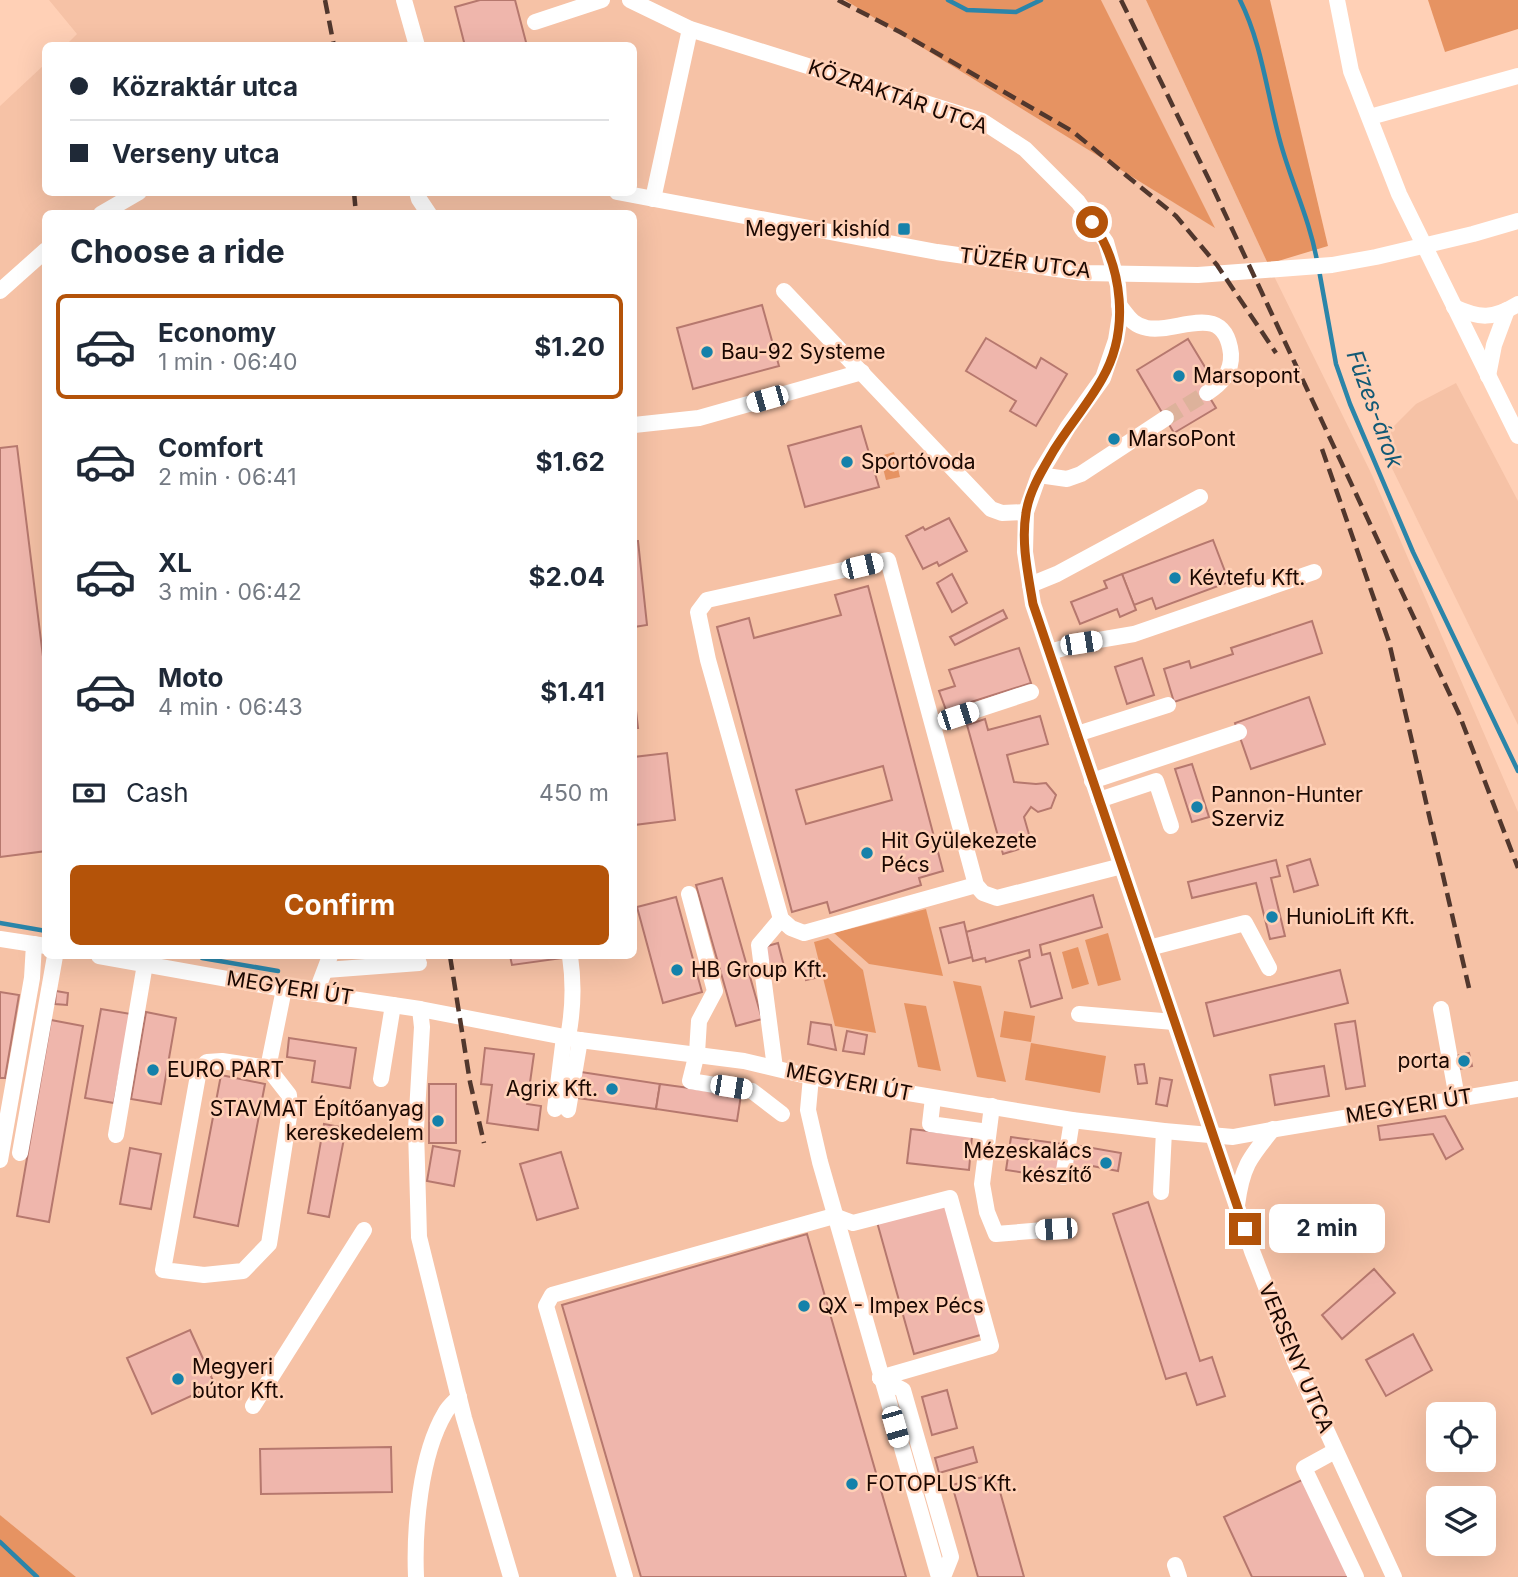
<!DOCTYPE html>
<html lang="en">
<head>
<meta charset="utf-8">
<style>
  body { margin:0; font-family:Inter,sans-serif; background:#f2f2f3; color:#1f2937; height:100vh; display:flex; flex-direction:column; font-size:26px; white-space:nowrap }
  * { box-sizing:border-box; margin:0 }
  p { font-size:23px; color:#747a83 }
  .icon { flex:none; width:38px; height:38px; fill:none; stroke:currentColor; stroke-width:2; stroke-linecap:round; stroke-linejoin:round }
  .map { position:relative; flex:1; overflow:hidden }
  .drawer { position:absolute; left:42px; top:210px; width:595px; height:749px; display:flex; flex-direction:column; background:#fff; border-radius:10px; box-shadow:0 7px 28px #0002 }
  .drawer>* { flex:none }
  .top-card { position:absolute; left:42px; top:42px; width:595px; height:154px; border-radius:10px; box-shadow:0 7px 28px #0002; display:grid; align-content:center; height:154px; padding:0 28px; background:#fff }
  .tools { position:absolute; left:1426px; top:1402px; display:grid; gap:14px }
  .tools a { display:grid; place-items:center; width:70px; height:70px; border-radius:10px; background:#fff; box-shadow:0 7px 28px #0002; font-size:35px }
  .end { position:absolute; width:32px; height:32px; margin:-16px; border:9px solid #b45309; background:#fff; box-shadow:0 0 0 4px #fff }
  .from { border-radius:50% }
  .bubble { position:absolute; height:49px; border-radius:10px; background:#fff; box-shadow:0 7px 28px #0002; font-size:23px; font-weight:700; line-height:49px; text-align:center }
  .car { position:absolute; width:21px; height:42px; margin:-21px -10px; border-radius:9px; box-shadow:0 0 5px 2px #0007; background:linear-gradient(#fff 24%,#345 0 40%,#fff 0 76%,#345 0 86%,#fff 0) }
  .top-card b { display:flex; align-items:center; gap:24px; height:66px; font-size:26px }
  .top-card b+b { border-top:2px solid #e0e1e3 }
  .top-card i { width:18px; height:18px; background:#1f2937 }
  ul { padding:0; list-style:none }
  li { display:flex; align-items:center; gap:21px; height:105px; margin:0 14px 10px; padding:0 14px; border:4px solid transparent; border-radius:10px }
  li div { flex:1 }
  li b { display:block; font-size:26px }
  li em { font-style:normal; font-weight:700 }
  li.active { border-color:#b45309 }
  li>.icon { width:63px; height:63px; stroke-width:1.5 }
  h2 { padding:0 28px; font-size:32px; line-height:84px }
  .pay { display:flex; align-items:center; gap:18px; height:77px; padding:0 28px; font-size:26px }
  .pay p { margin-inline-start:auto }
  .button { display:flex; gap:14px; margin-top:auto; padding:14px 28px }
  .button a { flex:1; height:80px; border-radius:10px; background:#b45309; color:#fff; font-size:28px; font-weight:700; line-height:80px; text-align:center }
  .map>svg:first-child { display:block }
</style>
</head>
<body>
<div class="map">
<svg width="1518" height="1577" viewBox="0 0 1518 1577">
  <rect width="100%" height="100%" fill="#ffd0b6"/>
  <!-- built -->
  <g fill="#f6c2a6" fill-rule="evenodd">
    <path d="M49,0H845L1214,227L1101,0H1146L1268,264L1372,475L1518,812V1577H76L0,1515V106L45,64L46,192H634V46L66,45L77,34ZM46,214H634V956H46ZM1438,1414H1484V1460H1438ZM1438,1498H1484V1544H1438Z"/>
    <polygon points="1456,383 1518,501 1518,725 1386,456 1388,432 1416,404"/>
  </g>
  <!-- green -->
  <g fill="#e69362">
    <polygon points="845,0 1101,0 1215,228"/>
    <polygon points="1146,0 1270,0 1328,246 1268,264"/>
    <polygon points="1428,0 1518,0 1518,29 1445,52"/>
    <polygon points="894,452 900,477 886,480 880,456"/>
    <polygon points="926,909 943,976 869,964 834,933"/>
    <polygon points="1108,933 1121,980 1098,986 1085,940"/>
    <polygon points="828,938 863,970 876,1033 835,1026 814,942"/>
    <polygon points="1078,947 1089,984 1072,989 1062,952"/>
    <polygon points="953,981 981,986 1006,1082 977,1077"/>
    <polygon points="904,1003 926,1006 941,1071 918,1067"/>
    <polygon points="1004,1011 1035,1016 1031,1042 1000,1037"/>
    <polygon points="1031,1043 1106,1056 1100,1093 1025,1080"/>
    <polygon points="0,1515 76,1577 0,1577"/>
  </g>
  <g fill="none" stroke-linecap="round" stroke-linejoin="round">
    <!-- stream -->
    <g stroke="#2b85a9" stroke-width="4.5">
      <polyline points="948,0 967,10 1016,12 1041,0"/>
      <path d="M1240,0C1262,44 1267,94 1280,141C1291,182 1310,220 1317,261"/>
      <polyline points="1319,270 1336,364 1350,404 1413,552 1518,771"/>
      <polyline points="0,923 46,931"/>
      <polyline points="202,958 278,971"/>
      <polyline points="0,1542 37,1577"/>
    </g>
  </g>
  <!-- building -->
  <g fill="#efb6ac" stroke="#b6786e" stroke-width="2" fill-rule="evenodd">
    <polygon points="480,0 515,0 527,46 465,46 455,7"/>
    <polygon points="762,305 779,366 693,389 677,328"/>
    <polygon points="986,338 1036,368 1041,358 1067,374 1036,426 1010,411 1016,401 966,371"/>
    <polygon points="1188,339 1214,382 1204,388 1216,408 1174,433 1137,370"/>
    <polygon points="861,426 879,487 805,507 788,446"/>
    <polygon points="17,446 46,681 46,851 0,857 0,448"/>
    <polygon points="949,518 967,551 939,566 937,562 923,569 906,536 923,527 925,530"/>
    <polygon points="1213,540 1229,582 1156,609 1152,598 1134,605 1122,574"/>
    <polygon points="634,541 638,541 647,625 634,627"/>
    <polygon points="952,574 967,603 952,612 937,583"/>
    <polygon points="1122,574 1136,610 1120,617 1117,609 1080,624 1071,602 1107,588 1104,581"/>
    <path d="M868,586L943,871L919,878L921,885L830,913L827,902L792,912L717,627L749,618L754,638L841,615L835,595ZM883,766L892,800L806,824L796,790Z"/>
    <polygon points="1003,610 1007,618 955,645 950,637"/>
    <polygon points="1312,621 1322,653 1174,702 1164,669 1189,661 1191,668 1233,654 1231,648"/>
    <polygon points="1019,648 1031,683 946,710 939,691 955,686 949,670"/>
    <polygon points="1142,658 1154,695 1127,704 1115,667"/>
    <polygon points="634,693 638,728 634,728"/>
    <polygon points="1309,697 1325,744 1251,769 1235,723"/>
    <polygon points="1040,716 1048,744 1007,755 1014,782 1036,784 1046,783 1056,795 1051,808 1038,812 1031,807 1024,817 1032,845 1003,854 967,725 985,719 988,730"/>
    <polygon points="667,753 675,820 634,825 634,757"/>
    <polygon points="1192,764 1209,817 1192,822 1175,769"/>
    <polygon points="1310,859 1318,885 1294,892 1287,866"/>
    <polygon points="1276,860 1280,876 1271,878 1285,936 1270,939 1256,883 1192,898 1188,882"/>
    <polygon points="722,878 762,1019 736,1026 696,885"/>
    <polygon points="1093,895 1102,927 1040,945 1042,955 1050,953 1062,998 1031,1007 1019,961 1030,957 1029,950 986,962 985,958 973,961 966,932"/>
    <polygon points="676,897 702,992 663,1003 637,907"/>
    <polygon points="964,922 972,957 949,963 940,928"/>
    <polygon points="778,943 785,970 771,973 764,947"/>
    <polygon points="510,956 563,956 563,958 512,965"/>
    <polygon points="816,960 819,977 806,980 802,963"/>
    <polygon points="1340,970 1348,1003 1214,1036 1206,1003"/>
    <polygon points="56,991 68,993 67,1005 55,1004"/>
    <polygon points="0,992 19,995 5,1078 0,1078"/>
    <polygon points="101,1009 131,1014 114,1103 85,1098"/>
    <polygon points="146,1012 176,1018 161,1104 131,1099"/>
    <polygon points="51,1020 83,1026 49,1222 17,1216"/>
    <polygon points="1355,1021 1365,1086 1346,1089 1335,1024"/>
    <polygon points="811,1022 831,1025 836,1050 808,1044"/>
    <polygon points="847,1031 867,1035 864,1054 843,1051"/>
    <polygon points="289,1038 356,1048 350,1088 312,1082 315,1061 287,1057"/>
    <polygon points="485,1048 534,1054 527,1104 541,1106 538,1130 487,1123 492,1085 481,1084"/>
    <polygon points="1469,1053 1472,1066 1459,1069 1456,1056"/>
    <polygon points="1144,1064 1147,1083 1138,1084 1135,1065"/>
    <polygon points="1324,1066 1329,1096 1275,1105 1270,1075"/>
    <polygon points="581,1072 660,1084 656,1109 577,1098"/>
    <polygon points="221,1075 265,1084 238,1226 194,1217"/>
    <polygon points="1160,1078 1172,1080 1167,1106 1156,1104"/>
    <rect x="429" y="1084" width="27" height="59"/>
    <polygon points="660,1084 741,1095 737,1121 656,1109"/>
    <polygon points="1445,1116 1463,1149 1446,1159 1433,1134 1380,1140 1378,1126"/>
    <polygon points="324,1124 346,1128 329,1217 308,1213"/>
    <polygon points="911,1129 972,1136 969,1170 907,1163"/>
    <polygon points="1011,1137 1063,1144 1058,1178 1006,1170"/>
    <polygon points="1075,1145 1121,1153 1118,1171 1087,1165 1085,1178 1070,1175"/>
    <polygon points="433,1146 460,1151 454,1186 427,1181"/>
    <polygon points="130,1148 161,1154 151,1209 120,1204"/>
    <polygon points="561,1152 578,1208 537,1220 520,1164"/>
    <polygon points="1148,1202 1200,1361 1212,1357 1225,1396 1197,1405 1186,1373 1166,1379 1113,1214"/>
    <polygon points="947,1203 984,1334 914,1354 877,1222"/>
    <polygon points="807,1234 906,1577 641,1577 562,1305"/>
    <polygon points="1374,1269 1395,1293 1342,1339 1322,1315"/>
    <polygon points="190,1330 215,1385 152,1414 127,1358"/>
    <polygon points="1413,1334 1432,1370 1386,1396 1366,1360"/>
    <polygon points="947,1390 957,1428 932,1435 922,1397"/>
    <polygon points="391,1447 392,1492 261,1494 260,1449"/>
    <polygon points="973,1447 977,1462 939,1473 935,1458"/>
    <polygon points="995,1474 1024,1577 978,1577 952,1485"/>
    <polygon points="1304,1479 1350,1577 1252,1577 1224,1517"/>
  </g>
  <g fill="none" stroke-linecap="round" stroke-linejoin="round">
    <!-- minor-tunnel -->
    <polyline stroke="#ddb29b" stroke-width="16" stroke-dasharray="16 8" stroke-linecap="butt" points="1166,418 1207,393"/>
    <!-- minor -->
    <g stroke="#fff" stroke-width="16">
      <polyline points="404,0 417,46"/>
      <polyline points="630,0 690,29 982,121 1025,149 1078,202 1106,242 1118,285 1120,315 1116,340 1103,378 1068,427 1039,475 1026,512 1025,552 1033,604 1252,1251 1295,1362 1394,1577"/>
      <polyline points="1337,0 1351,71 1399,194 1518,436"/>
      <polyline points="535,22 602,0"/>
      <polyline points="1370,117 1518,76"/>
      <polyline points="417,192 419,199 429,214"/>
      <polyline points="617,192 937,252 1084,273 1198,275 1332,265 1376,257 1473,234 1518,221"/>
      <polyline points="653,199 690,29"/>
      <polyline points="101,214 139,192"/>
      <polyline points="0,291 46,250"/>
      <polyline points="784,291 991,509 1002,513 1026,512"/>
      <path d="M1119,305C1128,316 1132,325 1147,328C1177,334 1225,299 1231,354C1232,373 1221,384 1207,393"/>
      <path d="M1454,307C1480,319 1493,319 1518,304"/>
      <polyline points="1488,376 1494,345 1507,310"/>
      <polyline points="634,425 699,418 862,372"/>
      <polyline points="1039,475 1067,479 1081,474 1166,418"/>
      <polyline points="1030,585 1057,574 1200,497"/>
      <polyline points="1050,652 1081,643 1134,634 1314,572"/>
      <polyline points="934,724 1031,692"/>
      <polyline points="1077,734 1168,705"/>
      <polyline points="1092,781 1239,732"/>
      <polyline points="1099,800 1156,781 1171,826"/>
      <polyline points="976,885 804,933 791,928 781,919 708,660 698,612 707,600 888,560 976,885 983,893 997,898 1122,866"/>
      <polyline points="689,894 715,991 699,1021 697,1053 690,1081 752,1091 782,1114"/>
      <polyline points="0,939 46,946"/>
      <polyline points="1149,948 1245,923 1269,968"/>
      <polyline points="99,956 284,989 420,1009 580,1040 744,1061 811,1077 1072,1120 1164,1131 1233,1137 1277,1129 1518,1089"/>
      <polyline points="326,970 419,963"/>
      <polyline points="316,993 330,956"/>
      <polyline points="420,1009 422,1027 416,1129 419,1237 464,1418 511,1577"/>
      <polyline points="1441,1009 1457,1098"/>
      <polyline points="1079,1014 1174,1022"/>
      <path d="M568,1037C573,1011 574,983 570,956"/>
      <polyline points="268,1068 289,1095 290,1110 269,1244 243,1271 204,1275 163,1270 199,1070 207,1062 222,1061 268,1068 284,989"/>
      <polyline points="775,1068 759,945 781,919"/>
      <polyline points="811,1077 808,1110 820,1162 939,1577"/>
      <polyline points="381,1079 393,1005"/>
      <polyline points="933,1098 930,1124 988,1132"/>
      <polyline points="992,1106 982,1184 987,1212 996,1234 1056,1229"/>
      <polyline points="555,1109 564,1037"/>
      <polyline points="568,1110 580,1040"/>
      <polyline points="116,1135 145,964"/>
      <polyline points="20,1153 55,956"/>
      <polyline points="0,1160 32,978 34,944"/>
      <polyline points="1063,1177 1072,1120"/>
      <polyline points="1161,1192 1164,1131"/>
      <path d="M1237,1205C1242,1167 1249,1158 1273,1129"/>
      <polyline points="880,1378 903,1390 951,1557 943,1577"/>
      <polyline points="253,1406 364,1230"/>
      <polyline points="1335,1451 1304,1468 1356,1577"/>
      <polyline points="1175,1565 1179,1577"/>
      <path d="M416,1577C414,1529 420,1455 445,1413C448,1407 454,1402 459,1397"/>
      <polyline points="625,1577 546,1306 552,1295 834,1216 853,1223 950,1198 991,1346 880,1378"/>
    </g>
    <!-- rail -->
    <g stroke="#51372d" stroke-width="4.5" stroke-dasharray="14 7" stroke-linecap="butt">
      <polyline points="325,0 334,46"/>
      <polyline points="838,0 900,32 1072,131 1176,216 1217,265 1276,353"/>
      <polyline points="1121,0 1212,186 1459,714 1518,868"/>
      <polyline points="354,192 356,214"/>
      <polyline points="1322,449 1389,642 1469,988"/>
      <polyline points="450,956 470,1082 484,1143"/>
    </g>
  </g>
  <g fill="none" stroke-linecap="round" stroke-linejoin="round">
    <!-- route -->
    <path stroke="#b45309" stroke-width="9" d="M1092,222C1123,267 1130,331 1102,379C1088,404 1069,426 1054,450C1043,469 1029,491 1026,513C1021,543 1028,574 1033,604L1245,1229"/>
  </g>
  <!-- markers -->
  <g fill="#1581aa" stroke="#ffd0b6" stroke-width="2.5">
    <rect x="897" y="222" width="14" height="14" rx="3.5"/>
    <circle cx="707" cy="352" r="7"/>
    <circle cx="1179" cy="376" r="7"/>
    <circle cx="1114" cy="439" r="7"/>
    <circle cx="847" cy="462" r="7"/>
    <circle cx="1175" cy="578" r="7"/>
    <circle cx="1197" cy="807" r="7"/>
    <circle cx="867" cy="853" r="7"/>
    <circle cx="1272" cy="917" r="7"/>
    <circle cx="677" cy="970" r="7"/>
    <circle cx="1464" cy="1061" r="7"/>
    <circle cx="153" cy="1070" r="7"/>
    <circle cx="612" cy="1089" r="7"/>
    <circle cx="438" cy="1121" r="7"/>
    <circle cx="1106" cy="1163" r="7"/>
    <circle cx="804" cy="1306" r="7"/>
    <circle cx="178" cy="1379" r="7"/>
    <circle cx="852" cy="1484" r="7"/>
  </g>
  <g text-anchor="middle" stroke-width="5" stroke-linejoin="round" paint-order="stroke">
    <!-- street labels -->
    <g font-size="21" fill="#1a0701" stroke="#ffd0b6">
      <text transform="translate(898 97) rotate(19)" y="7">KÖZRAKTÁR UTCA</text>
      <text transform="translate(1025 263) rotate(7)" y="7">TÜZÉR UTCA</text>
      <text transform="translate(290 988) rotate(9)" y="7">MEGYERI ÚT</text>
      <text transform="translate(849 1082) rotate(11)" y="7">MEGYERI ÚT</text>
      <text transform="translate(1409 1106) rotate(-9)" y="7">MEGYERI ÚT</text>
      <text transform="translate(1296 1358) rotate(67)" y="7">VERSENY UTCA</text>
    </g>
    <!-- poi labels -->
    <g font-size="21" fill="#1a0701" stroke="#ffd0b6" text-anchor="start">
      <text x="890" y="236" text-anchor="end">Megyeri kishíd</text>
      <text x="721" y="359">Bau-92 Systeme</text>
      <text x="1193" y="383">Marsopont</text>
      <text x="1128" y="446">MarsoPont</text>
      <text x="861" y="469">Sportóvoda</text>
      <text x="1189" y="585">Kévtefu Kft.</text>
      <text x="1211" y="802">Pannon-Hunter<tspan x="1211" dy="24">Szerviz</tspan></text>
      <text x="881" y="848">Hit Gyülekezete<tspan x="881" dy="24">Pécs</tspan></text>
      <text x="1286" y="924">HunioLift Kft.</text>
      <text x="691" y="977">HB Group Kft.</text>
      <text x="1450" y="1068" text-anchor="end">porta</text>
      <text x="167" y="1077">EURO PART</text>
      <text x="598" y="1096" text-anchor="end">Agrix Kft.</text>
      <text x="424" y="1116" text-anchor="end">STAVMAT Építőanyag<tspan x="424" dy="24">kereskedelem</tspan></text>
      <text x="1092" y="1158" text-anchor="end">Mézeskalács<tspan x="1092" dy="24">készítő</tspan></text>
      <text x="818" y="1313">QX - Impex Pécs</text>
      <text x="192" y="1374">Megyeri<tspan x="192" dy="24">bútor Kft.</tspan></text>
      <text x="866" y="1491">FOTOPLUS Kft.</text>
    </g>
    <!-- water labels -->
    <g font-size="23" font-style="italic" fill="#125975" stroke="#ffd0b6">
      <text transform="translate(1375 409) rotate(70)" y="8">Füzes-árok</text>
    </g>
  </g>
</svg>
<div class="tools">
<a><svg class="icon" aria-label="locate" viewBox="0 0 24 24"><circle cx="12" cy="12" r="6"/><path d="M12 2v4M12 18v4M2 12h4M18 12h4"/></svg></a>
<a><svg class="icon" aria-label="layers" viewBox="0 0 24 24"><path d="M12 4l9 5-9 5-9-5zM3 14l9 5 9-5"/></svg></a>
</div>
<i class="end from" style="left:1092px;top:222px"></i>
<i class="end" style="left:1245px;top:1229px"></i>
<div class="bubble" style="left:1269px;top:1204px;width:116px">2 min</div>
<i class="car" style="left:767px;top:399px;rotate:254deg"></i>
<i class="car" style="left:862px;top:566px;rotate:77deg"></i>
<i class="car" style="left:1081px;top:643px;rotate:81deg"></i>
<i class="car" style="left:958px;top:716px;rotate:72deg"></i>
<i class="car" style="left:731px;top:1087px;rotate:99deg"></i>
<i class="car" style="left:1056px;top:1229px;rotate:266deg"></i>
<i class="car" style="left:895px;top:1427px;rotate:164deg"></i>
<div class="top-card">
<b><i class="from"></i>Közraktár utca</b>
<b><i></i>Verseny utca</b>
</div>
<section class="drawer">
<h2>Choose a ride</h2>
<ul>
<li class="active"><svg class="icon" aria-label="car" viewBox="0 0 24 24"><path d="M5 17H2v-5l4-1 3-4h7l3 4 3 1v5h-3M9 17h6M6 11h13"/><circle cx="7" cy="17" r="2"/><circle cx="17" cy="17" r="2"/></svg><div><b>Economy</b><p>1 min · 06:40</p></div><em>$1.20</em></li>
<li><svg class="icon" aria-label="car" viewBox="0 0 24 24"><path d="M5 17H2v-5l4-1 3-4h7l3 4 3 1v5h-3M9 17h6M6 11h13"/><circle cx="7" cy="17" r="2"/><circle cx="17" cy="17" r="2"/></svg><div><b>Comfort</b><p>2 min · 06:41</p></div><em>$1.62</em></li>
<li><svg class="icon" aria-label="car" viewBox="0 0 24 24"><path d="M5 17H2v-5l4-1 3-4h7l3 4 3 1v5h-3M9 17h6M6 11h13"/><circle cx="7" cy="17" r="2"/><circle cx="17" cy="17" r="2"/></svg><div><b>XL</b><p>3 min · 06:42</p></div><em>$2.04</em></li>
<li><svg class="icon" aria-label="car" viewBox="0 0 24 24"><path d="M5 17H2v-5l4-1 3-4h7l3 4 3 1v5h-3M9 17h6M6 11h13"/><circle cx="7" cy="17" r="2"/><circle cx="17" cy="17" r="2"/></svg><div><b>Moto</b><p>4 min · 06:43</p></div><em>$1.41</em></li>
</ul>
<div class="pay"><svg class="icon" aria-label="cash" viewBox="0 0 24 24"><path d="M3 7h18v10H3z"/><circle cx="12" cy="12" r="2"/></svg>Cash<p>450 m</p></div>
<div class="button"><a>Confirm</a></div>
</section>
</div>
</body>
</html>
